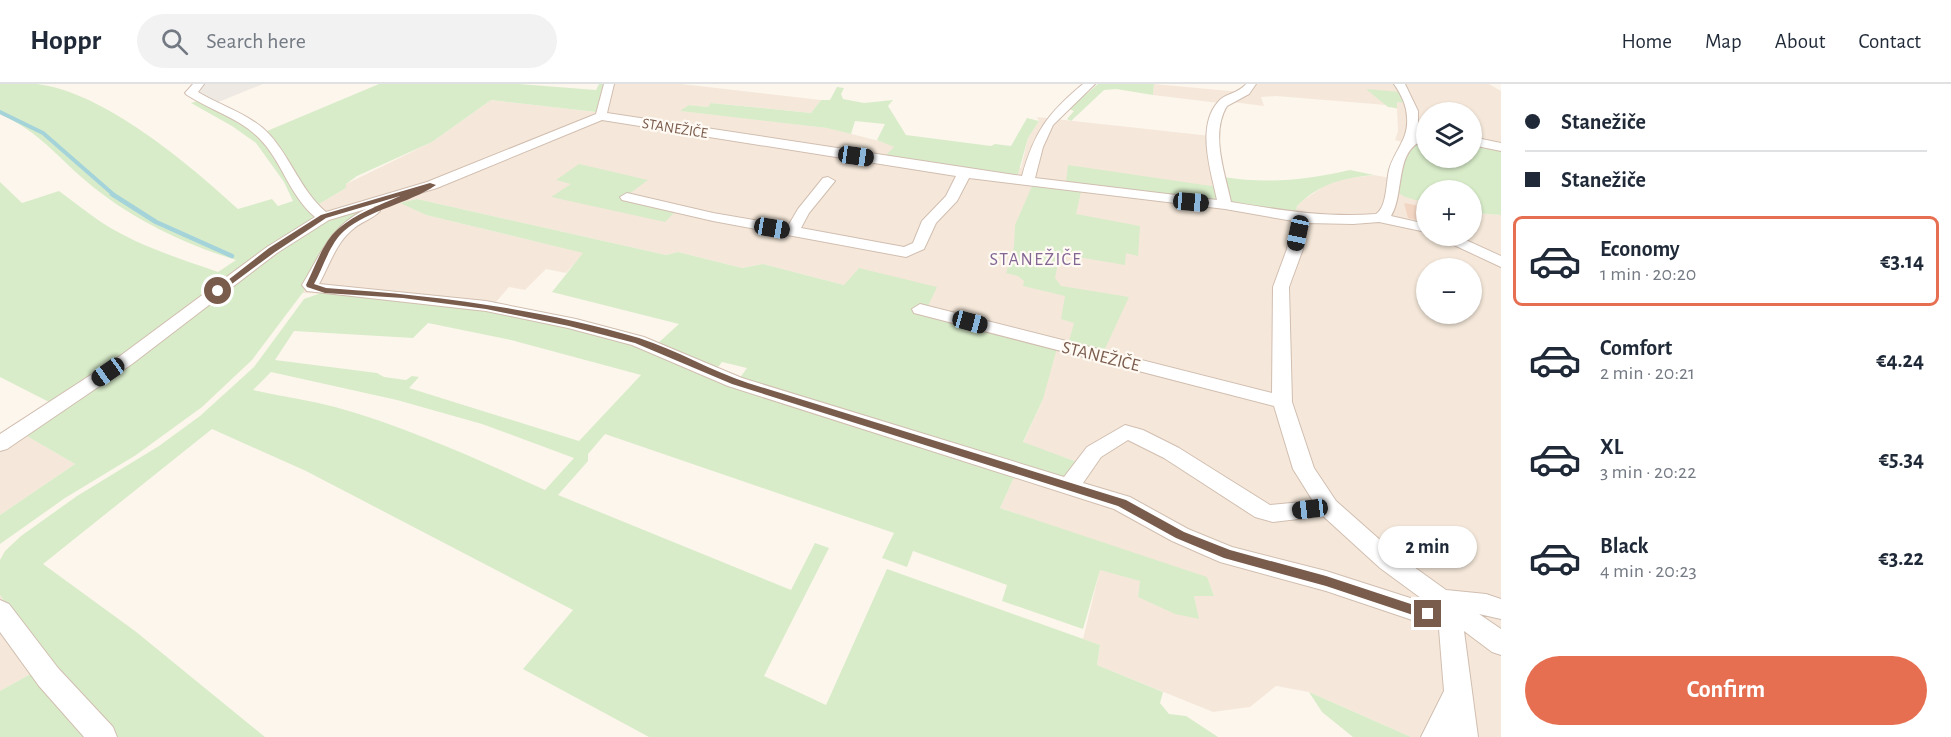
<!DOCTYPE html>
<html lang="en">
<head>
<meta charset="utf-8">
<style>
  body { margin:0; font-family:"Alegreya Sans",sans-serif; background:#f2f2f3; color:#1f2937; height:100vh; display:flex; flex-direction:column; font-size:22px; white-space:nowrap }
  * { box-sizing:border-box; margin:0 }
  p { font-size:20px; color:#747a83 }
  .icon { flex:none; width:33px; height:33px; fill:none; stroke:currentColor; stroke-width:2; stroke-linecap:round; stroke-linejoin:round }
  .map { position:relative; flex:1; overflow:hidden }
  .panel { display:flex; flex-direction:column; background:#fff; width:450px }
  .panel>* { flex:none }
  .banner { display:grid; align-content:center; height:132px; padding:0 24px; background:#fff }
  .fabs { position:absolute; left:1416px; top:18px; display:grid; gap:12px }
  .fabs a { display:grid; place-items:center; width:66px; height:66px; border-radius:50%; background:#fff; box-shadow:0 2px 4px #0004; font-size:30px }
  .end { position:absolute; width:27px; height:27px; margin:-14px; border:8px solid #7a5c4d; background:#fff; box-shadow:0 0 0 3px #fff }
  .from { border-radius:50% }
  .bubble { position:absolute; height:42px; border-radius:21px; background:#fff; box-shadow:0 2px 4px #0004; font-size:20px; font-weight:700; line-height:42px; text-align:center }
  .car { position:absolute; width:18px; height:36px; margin:-18px -9px; border-radius:8px; box-shadow:0 0 4px 2px #0007; background:linear-gradient(#222 24%,#8ab4d8 0 40%,#222 0 76%,#8ab4d8 0 86%,#222 0) }
  .banner b { display:flex; align-items:center; gap:21px; height:57px; font-size:22px }
  .banner b+b { border-top:2px solid #e0e1e3 }
  .banner i { width:15px; height:15px; background:#1f2937 }
  ul { padding:0; list-style:none }
  li { display:flex; align-items:center; gap:18px; height:90px; margin:0 12px 9px; padding:0 12px; border:3px solid transparent; border-radius:9px }
  li div { flex:1 }
  li b { display:block; font-size:22px }
  li em { font-style:normal; font-weight:700 }
  li.current { border-color:#e76f51 }
  li>.icon { width:54px; height:54px; stroke-width:1.5 }
  .button { display:flex; gap:12px; margin-top:auto; padding:12px 24px }
  .button a { flex:1; height:69px; border-radius:36px; background:#e76f51; color:#fff; font-size:24px; font-weight:700; line-height:69px; text-align:center }
  header { display:flex; align-items:center; gap:36px; box-sizing:border-box; height:84px; padding:0 30px; background:#fff; border-bottom:2px solid #e0e1e3 }
  header strong { font-size:28px }
  nav { display:flex; gap:33px; margin-inline-start:auto; font-size:21px }
  .search { width:420px; height:54px; background:#f2f2f3; display:flex; align-items:center; gap:15px; box-sizing:border-box; padding:0 21px; border-radius:33px; color:#747a83; font-size:22px }
  main { display:flex; flex:1; min-height:0 }
  .map>svg:first-child { display:block }
</style>
</head>
<body>
<header>
<strong>Hoppr</strong>
<div class="search"><svg class="icon" aria-label="search" viewBox="0 0 24 24"><circle cx="10" cy="10" r="6"/><path d="M15 15l6 6"/></svg>Search here</div>
<nav><a>Home</a><a>Map</a><a>About</a><a>Contact</a></nav>
</header>
<main>
<div class="map">
<svg width="1501" height="653" viewBox="0 0 1501 653">
  <rect width="100%" height="100%" fill="#fdf6ec"/>
  <!-- residential -->
  <g fill="#f5e8da" fill-rule="evenodd">
    <path d="M605,0H682L821,16L811,29L712,19L708,23L689,21L681,27L828,44L891,60L895,64L889,68L1021,84L1028,54L1039,37L1037,33L1211,52L1223,93L1296,129L1297,122L1302,117L1327,100L1336,96L1374,91L1401,96L1398,109L1426,119V152H1472V129L1501,131V653H1411L1309,608L1276,602L1250,623L1213,628L1097,581L1100,561L1083,555L1100,485L1141,497L1138,513L1198,534L1194,512H1214L1207,494L1000,424L1016,389L1077,378L1023,359L1043,315L844,201L763,180L742,184L678,168L666,171L417,115L401,119L426,131L584,169L566,189L546,185L525,206L509,203L490,225L340,210L302,209L311,194L334,133L313,132L312,128L319,120L346,104V100L432,58L491,16L596,28ZM1426,184H1472V230H1426Z"/>
    <polygon points="1154,0 1241,8 1248,0 1489,0 1501,7 1501,64 1472,58 1472,28 1426,28 1426,53 1402,58 1395,56 1398,47 1397,25 1386,21 1276,12 1261,13 1264,22 1232,18 1227,20 1153,11"/>
    <polygon points="25,351 75,380 0,431 0,356"/>
    <polygon points="0,511 34,560 36,587 0,607"/>
  </g>
  <!-- industrial -->
  <polygon fill="#efe9e4" points="203,0 263,0 216,19 197,8"/>
  <!-- green -->
  <g fill="#d8ecc9" fill-rule="evenodd">
    <path d="M0,0C12,0 25,0 37,0C104,8 189,80 238,125L272,115L278,122L293,117L284,98L256,59L232,42L191,19L197,17L240,38L261,53L281,81L301,118L313,132L312,136L55,321L0,293V98L22,119L59,107C73,117 86,128 101,138C136,161 178,174 218,188L236,176C183,160 128,133 86,97C54,70 41,49 0,30Z"/>
    <polygon points="379,0 519,0 596,6 599,0 605,0 596,28 491,16 432,58 357,92 346,100 346,104 319,120 313,118 267,47"/>
    <polygon points="1098,0 1154,0 1153,11 1116,5 1104,6 1071,37 1067,35 1074,27 1069,25"/>
    <polygon points="837,3 844,4 841,10 843,15 864,19 893,16 888,22 906,51 991,62 995,60 1011,62 1027,34 1039,37 1028,54 1018,90 1010,91 883,74 894,63 877,56 885,40 855,37 851,50 827,44 680,27 689,21 708,23 711,19 811,29 821,16 830,16"/>
    <polygon points="1366,5 1401,8 1407,19 1397,18 1397,24 1388,23"/>
    <polygon points="1424,53 1426,53 1426,74 1472,74 1472,58 1501,64 1501,131 1472,129 1472,106 1426,106 1426,119 1405,113 1398,109 1408,65"/>
    <polygon points="579,80 648,96 625,113 677,126 665,138 551,113 571,100 556,96"/>
    <polygon points="1068,81 1218,103 1218,116 1066,98"/>
    <path d="M1350,86L1374,91C1343,94 1320,99 1297,122L1296,129L1233,119L1228,115L1223,93C1267,100 1307,96 1350,86Z"/>
    <polygon points="1033,100 1081,108 1076,130 1140,142 1138,172 1126,169 1125,181 1060,170 1055,194 1061,202 1129,213 1103,269 1068,261 1074,239 1061,235 1065,212 1023,202 1024,197 1018,192 1006,189 1014,163 1015,141"/>
    <polygon points="405,111 362,130 252,276 202,323 136,371 65,414 0,460 0,431 75,380 25,351 100,301 254,184 322,138"/>
    <polygon points="417,115 666,171 678,168 742,184 763,180 844,201 859,184 937,203 928,222 921,222 1057,264 1043,315 1023,358 1077,378 1065,395 739,295 747,284 722,278 715,287 656,261 679,240 552,208 583,169 426,131 400,119"/>
    <path d="M321,209L435,218L583,245L1016,389L1000,424L1207,493L1214,512H1194L1199,535L1175,530L1138,513L1140,497L1100,486L1083,545L1002,517L1007,501L913,467L907,483L882,474L894,449L605,350L588,370V377L558,411L791,506L815,459L829,464L764,592L826,621L887,485L1100,561L1097,581L1163,608L1160,619L1169,630L1186,632L1218,653H649L523,585L573,526L306,387L212,345L43,480L135,547L265,653H116L34,560L0,511V476L5,467L21,452L77,412L159,362L200,332L254,283L304,215ZM428,239L511,256L641,291L579,357L409,304L419,293L412,292L406,296L384,293L377,289L275,276L294,247L413,254ZM271,288L397,316L482,340L574,374L545,406C477,375 407,343 335,323C308,316 280,312 253,306Z"/>
    <polygon points="36,587 93,653 0,653 0,607"/>
    <polygon points="1309,608 1411,653 1353,653 1322,628"/>
  </g>
  <g fill="none" stroke-linecap="round" stroke-linejoin="round">
    <!-- stream-far1 -->
    <polyline stroke="#a5d3da" stroke-width="4" points="0,28 43,49 114,111"/>
    <!-- stream -->
    <polyline stroke="#a5d3da" stroke-width="4.5" points="112,110 156,138 232,172"/>
  </g>
  <!-- building -->
  <polygon fill="#f3d5c3" points="1404,119 1426,123 1426,138 1408,134"/>
  <g fill="none" stroke-linecap="round" stroke-linejoin="round">
    <defs>
      <g id="minor">
        <path d="M193,0H204L198,8C221,22 250,30 269,50C291,74 301,107 326,128L427,98L596,30L604,0H614L607,29L1022,92C1034,48 1048,29 1083,0H1095L1053,41L1043,63L1035,94L1217,116C1211,87 1196,43 1218,18C1225,9 1238,10 1246,0H1256L1249,10L1227,22C1210,50 1225,89 1231,118C1280,126 1327,134 1376,130C1387,123 1386,99 1389,86C1394,67 1409,55 1407,34C1407,22 1401,10 1394,0H1405L1418,27V50L1426,48V56C1394,63 1405,110 1391,132L1426,140V148L1379,138L1353,140L1307,139L1303,165L1289,203L1292,318L1314,384L1336,417L1396,470L1446,506L1486,510L1501,515V535L1479,530L1501,545V571L1492,568L1464,547L1478,653H1421L1444,607L1439,545L1326,507L1220,478L1172,457L1114,425L728,302L632,261L568,244L486,227L307,207L302,201C322,168 329,144 366,125L329,136L277,169L132,280L7,365L0,367V350L120,272L267,163L315,133C289,111 282,77 259,54C239,34 210,26 187,11L185,9ZM602,36L956,92L946,112L922,137L913,159L904,163L801,144L809,129L835,97L828,93L823,94L798,125L788,142L713,129L627,109L620,113L622,116L713,137L906,173L924,165L936,139L957,117L969,94L1225,125L1293,137L1287,165L1273,203L1272,309L920,220L912,225L914,229L1274,322L1293,385L1313,417L1270,421L1179,364L1143,346L1125,341L1087,363L1064,393L742,294L644,253L576,235L486,217L319,200C329,182 336,159 352,146C360,138 373,135 380,127L373,123L437,104ZM1128,356L1164,374L1255,433L1273,438L1323,432L1380,484L1429,520L1326,487L1232,463L1188,445L1130,413L1083,399L1101,373Z"/>
        <polygon points="1472,53 1501,59 1501,67 1472,61"/>
        <polygon points="1439,152 1457,152 1501,172 1501,183 1441,155"/>
        <polygon points="0,516 9,520 58,584 113,643 117,653 84,653 39,602 0,548"/>
      </g>
    </defs>
    <!-- minor casing -->
    <use href="#minor" stroke="#d1beb0" stroke-width="2"/>
    <!-- minor -->
    <use href="#minor" fill="#fff" fill-rule="evenodd"/>
  </g>
  <!-- route -->
  <path fill="#7a5c4d" d="M430,99L436,101C408,120 370,125 344,147C330,159 323,184 314,200L326,204C431,211 537,224 639,254C677,266 711,287 748,299C874,338 1000,377 1126,416L1184,448L1230,466L1326,492L1432,527L1434,530L1428,536L1326,502L1224,474L1176,454L1118,422L732,300L635,259L569,242L486,225L403,214L325,209L307,203L306,201C315,183 323,158 338,145C355,130 380,121 400,112L326,134L275,168L221,208L214,207L269,164L321,131Z"/>
  <g text-anchor="middle" stroke-width="4.5" stroke-linejoin="round" paint-order="stroke">
    <!-- far-street labels -->
    <g font-size="15" fill="#7a5c4d" stroke="#fffaf3">
      <text transform="translate(675 44) rotate(9)" y="5">STANEŽIČE</text>
    </g>
    <!-- far-quarter labels -->
    <g font-size="18" letter-spacing="1.5" fill="#846695" stroke="#fffaf3">
      <text x="1036" y="181">STANEŽIČE</text>
    </g>
    <!-- street labels -->
    <g font-size="18" fill="#7a5c4d" stroke="#fffaf3">
      <text transform="translate(1101 272) rotate(14)" y="6">STANEŽIČE</text>
    </g>
  </g>
</svg>
<div class="fabs">
<a><svg class="icon" aria-label="layers" viewBox="0 0 24 24"><path d="M12 4l9 5-9 5-9-5zM3 14l9 5 9-5"/></svg></a>
<a>+</a>
<a>−</a>
</div>
<i class="end from" style="left:218px;top:207px"></i>
<i class="end" style="left:1428px;top:530px"></i>
<div class="bubble" style="left:1378px;top:442px;width:99px">2 min</div>
<i class="car" style="left:856px;top:72px;rotate:98deg"></i>
<i class="car" style="left:1191px;top:118px;rotate:95deg"></i>
<i class="car" style="left:772px;top:144px;rotate:100deg"></i>
<i class="car" style="left:1298px;top:149px;rotate:192deg"></i>
<i class="car" style="left:970px;top:238px;rotate:105deg"></i>
<i class="car" style="left:108px;top:288px;rotate:235deg"></i>
<i class="car" style="left:1310px;top:425px;rotate:263deg"></i>
</div>
<section class="panel">
<div class="banner">
<b><i class="from"></i>Stanežiče</b>
<b><i></i>Stanežiče</b>
</div>
<ul>
<li class="current"><svg class="icon" aria-label="car" viewBox="0 0 24 24"><path d="M5 17H2v-5l4-1 3-4h7l3 4 3 1v5h-3M9 17h6M6 11h13"/><circle cx="7" cy="17" r="2"/><circle cx="17" cy="17" r="2"/></svg><div><b>Economy</b><p>1 min · 20:20</p></div><em>€3.14</em></li>
<li><svg class="icon" aria-label="car" viewBox="0 0 24 24"><path d="M5 17H2v-5l4-1 3-4h7l3 4 3 1v5h-3M9 17h6M6 11h13"/><circle cx="7" cy="17" r="2"/><circle cx="17" cy="17" r="2"/></svg><div><b>Comfort</b><p>2 min · 20:21</p></div><em>€4.24</em></li>
<li><svg class="icon" aria-label="car" viewBox="0 0 24 24"><path d="M5 17H2v-5l4-1 3-4h7l3 4 3 1v5h-3M9 17h6M6 11h13"/><circle cx="7" cy="17" r="2"/><circle cx="17" cy="17" r="2"/></svg><div><b>XL</b><p>3 min · 20:22</p></div><em>€5.34</em></li>
<li><svg class="icon" aria-label="car" viewBox="0 0 24 24"><path d="M5 17H2v-5l4-1 3-4h7l3 4 3 1v5h-3M9 17h6M6 11h13"/><circle cx="7" cy="17" r="2"/><circle cx="17" cy="17" r="2"/></svg><div><b>Black</b><p>4 min · 20:23</p></div><em>€3.22</em></li>
</ul>
<div class="button"><a>Confirm</a></div>
</section>
</main>
</body>
</html>
